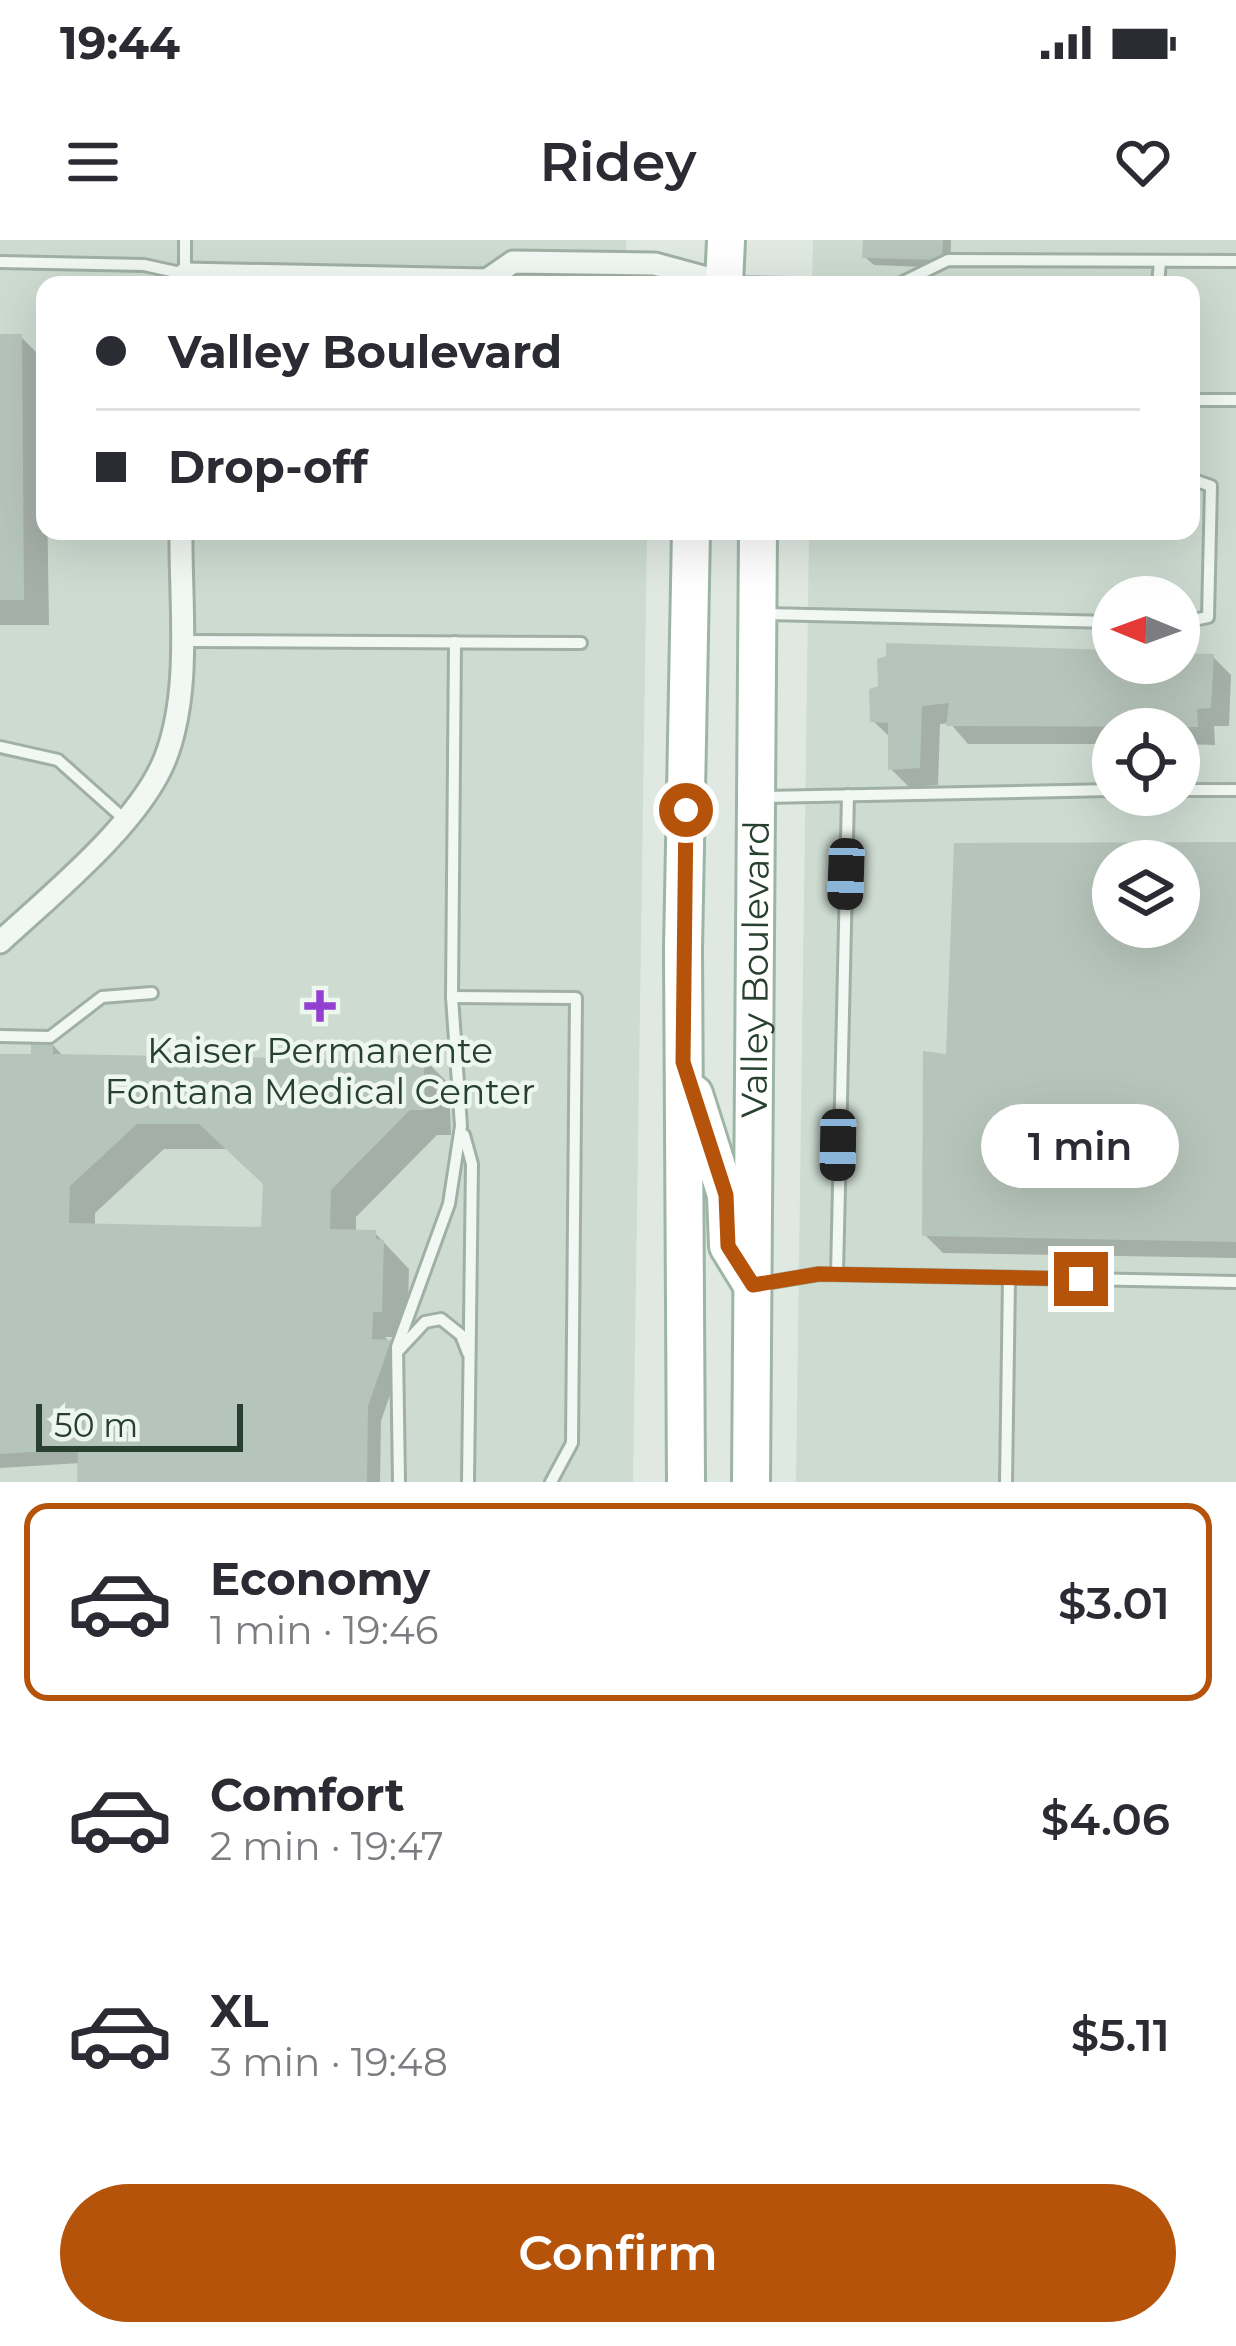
<!DOCTYPE html>
<html lang="en">
<head>
<meta charset="utf-8">
<style>
  body { margin:0; font-family:Montserrat,sans-serif; background:#f2f2f3; color:#2b2b33; height:100vh; display:flex; flex-direction:column; font-size:45px; white-space:nowrap }
  * { box-sizing:border-box; margin:0 }
  p { font-size:39px; color:#7c7c81 }
  .icon { flex:none; width:66px; height:66px; fill:none; stroke:currentColor; stroke-width:2; stroke-linecap:round; stroke-linejoin:round }
  .map { position:relative; height:1242px; overflow:hidden }
  .side { display:flex; flex-direction:column; background:#fff; flex:1 }
  .side>* { flex:none }
  .top-card { position:absolute; left:36px; top:36px; width:1164px; height:264px; border-radius:24px; box-shadow:0 12px 48px #0002; display:grid; align-content:center; height:264px; padding:0 60px; background:#fff }
  .needle { width:78px; rotate:271deg }
  .tools { position:absolute; left:1092px; top:336px; display:grid; gap:24px }
  .tools a { display:grid; place-items:center; width:108px; height:108px; border-radius:50%; background:#fff; box-shadow:0 12px 48px #0002; font-size:60px }
  .scale { position:absolute; left:36px; bottom:30px; width:207px; box-sizing:border-box; padding-left:12px; border:6px solid #274030; border-top:0; font-size:33px; line-height:42px; white-space:nowrap; color:#274030; -webkit-text-stroke:9px #eef6f0; paint-order:stroke }
  .end { position:absolute; width:54px; height:54px; margin:-27px; border:15px solid #b45309; background:#fff; box-shadow:0 0 0 6px #fff }
  .from { border-radius:50% }
  .bubble { position:absolute; height:84px; border-radius:42px; background:#fff; box-shadow:0 12px 48px #0002; font-size:39px; font-weight:600; line-height:84px; text-align:center }
  .car { position:absolute; width:36px; height:72px; margin:-36px -18px; border-radius:15px; box-shadow:0 0 9px 3px #0007; background:linear-gradient(#222 24%,#8ab4d8 0 40%,#222 0 76%,#8ab4d8 0 86%,#222 0) }
  .top-card b { display:flex; align-items:center; gap:42px; height:114px; font-size:45px }
  .top-card b+b { border-top:3px solid #e1e1e2 }
  .top-card i { width:30px; height:30px; background:#2b2b33 }
  ul { padding:21px 0 0; list-style:none }
  li { display:flex; align-items:center; gap:36px; height:198px; margin:0 24px 18px; padding:0 36px; border:6px solid transparent; border-radius:24px }
  li div { flex:1 }
  li b { display:block; font-size:45px }
  li em { font-style:normal; font-weight:600 }
  li.on { border-color:#b45309 }
  li>.icon { width:108px; height:108px; stroke-width:1.5 }
  .cta { display:flex; gap:24px; margin-top:auto; padding:24px 60px }
  .cta a { flex:1; height:138px; border-radius:72px; background:#b45309; color:#fff; font-size:48px; font-weight:600; line-height:138px; text-align:center }
  .status { display:flex; justify-content:space-between; align-items:center; height:84px; padding:0 60px; background:#fff; direction:ltr }
  .status svg { height:33px; fill:currentColor }
  header { display:flex; justify-content:space-between; align-items:center; height:156px; padding:0 60px; background:#fff; font-size:54px; font-weight:600 }
  .map>svg:first-child { display:block }
</style>
</head>
<body>
<div class="status"><b>19:44</b><svg viewBox="0 0 49 12"><path d="M0 12V9h3v3zM5 12V6h3v6zM10 12V3h3v9zM15 12V0h3v12zM26 1h20v11H26zM47 4h2v5h-2z"/></svg></div>
<header><svg class="icon" aria-label="menu" viewBox="0 0 24 24"><path d="M4 6h16M4 12h16M4 18h16"/></svg>Ridey<svg class="icon" aria-label="heart" viewBox="0 0 24 24"><path d="M12 20l-8-8c-3-5 5-10 8-4 3-6 11-1 8 4z"/></svg></header>
<div class="map">
<svg width="1236" height="1242" viewBox="0 0 1236 1242">
  <rect width="100%" height="100%" fill="#dfe9e2"/>
  <!-- built -->
  <g fill="#cddbd1" fill-rule="evenodd">
    <polygon points="0,0 626,0 627,45 45,45 45,291 647,291 633,1242 0,1242"/>
    <path d="M813,0H1236V1242H796L809,291H1191V45H812ZM1113,357H1179V423H1113ZM1113,489H1179V555H1113ZM1113,621H1179V687H1113Z"/>
  </g>
  <!-- shadow -->
  <g fill="#0003" fill-rule="evenodd">
    <polygon points="866,0 951,0 950,28 874,25 865,17"/>
    <polygon points="0,97 21,97 45,121 49,385 0,385"/>
    <polygon points="1113,414 1113,423 1213,417 1231,435 1229,486 1214,486 1215,505 1179,504 1179,489 1113,489 1113,504 968,504 950,483 940,484 938,545 909,547 891,529 891,498 873,481 872,451"/>
    <path d="M1236,605V1018L943,1013L925,995L949,818L957,606ZM1113,621H1179V687H1113Z"/>
    <path d="M52,804L65,818L290,821L309,804L329,824L382,825L422,817L449,844L451,895H437L356,977V993H375L409,1029L407,1097H385L403,1117L381,1181L380,1242H80V1223L0,1228V817H34ZM164,909H228L266,944L264,990L95,987V973Z"/>
  </g>
  <!-- building -->
  <g fill="#b6c5bb" fill-rule="evenodd">
    <polygon points="863,0 943,0 942,20 862,18"/>
    <polygon points="0,94 22,94 24,360 0,360"/>
    <polygon points="886,403 1113,410 1113,423 1179,423 1179,413 1214,414 1211,468 1197,469 1198,487 946,486 949,463 922,466 920,528 888,530 888,483 870,482 869,449 878,446 877,419 886,416"/>
    <path d="M1236,602V1002L922,996L923,811L946,814L954,603ZM1113,621H1179V687H1113Z"/>
    <path d="M31,801H53V814L288,818L289,801H310L311,820L379,822L380,816L423,814L426,870H410L331,950L330,989L376,990V999L384,1000L382,1072H373L372,1099L391,1100L368,1166L367,1242H77L78,1209L0,1214V814H31ZM137,884H199L263,944L261,987L69,983L70,946Z"/>
  </g>
  <g fill="none" stroke-linecap="round" stroke-linejoin="round">
    <defs>
      <g id="lane">
        <polyline points="0,22 144,25 185,34 185,0"/>
        <polyline points="728,43 843,45"/>
        <polyline points="897,45 948,20 1236,21"/>
        <polyline points="1158,45 1160,21"/>
        <polyline points="1191,160 1236,160"/>
        <polyline points="766,374 1113,382"/>
        <polyline points="1179,383 1208,377 1211,246 1191,239"/>
        <polyline points="183,401 581,403"/>
        <polyline points="0,507 58,520 123,578"/>
        <polyline points="1179,550 1236,550"/>
        <polyline points="764,557 1113,550"/>
        <polyline points="452,757 576,758 572,1203 551,1242"/>
        <polyline points="0,796 50,797 102,757 152,753"/>
        <polyline points="464,895 472,924 468,1242"/>
        <polyline points="837,1034 848,555"/>
        <polyline points="760,1044 819,1034 1236,1042"/>
        <polyline points="398,1111 425,1082 441,1079 461,1095 468,1113"/>
        <polyline points="399,1242 397,1107 449,964 461,886 452,757 455,402"/>
        <polyline points="1006,1242 1009,1038"/>
      </g>
      <g id="street">
        <polyline points="487,40 513,22 655,24 725,43"/>
        <polyline points="185,45 185,34 487,40 493,45"/>
        <path d="M0,702C51,655 139,584 165,519C192,451 180,363 181,291"/>
      </g>
      <g id="primary">
        <polyline points="724,45 726,0"/>
        <polyline points="694,854 726,955 728,1006 752,1045"/>
        <polyline points="686,1242 683,709 691,291"/>
        <path id="s1" d="M751,1242L758,291"/>
      </g>
    </defs>
    <!-- lane casing -->
    <use href="#lane" stroke="#a0b0a5" stroke-width="16"/>
    <!-- street casing -->
    <use href="#street" stroke="#a0b0a5" stroke-width="27"/>
    <!-- primary casing -->
    <use href="#primary" stroke="#9db5a5" stroke-width="42"/>
    <!-- lane -->
    <use href="#lane" stroke="#f1f7f3" stroke-width="10"/>
    <!-- street -->
    <use href="#street" stroke="#f1f7f3" stroke-width="21"/>
    <!-- primary -->
    <use href="#primary" stroke="#fff" stroke-width="36"/>
  </g>
  <g fill="none" stroke-linecap="round" stroke-linejoin="round">
    <!-- route -->
    <polyline stroke="#b45309" stroke-width="15" points="686,570 683,822 726,955 728,1006 753,1045 819,1034 1081,1039"/>
  </g>
  <!-- markers -->
  <path fill="#933fd2" stroke="#eef6f0" stroke-width="4.5" d="M314 748h12v12h12v12h-12v12h-12v-12h-12v-12h12z"/>
  <g text-anchor="middle" stroke-width="9" stroke-linejoin="round" paint-order="stroke">
    <!-- street labels -->
    <g font-size="36" fill="#274030" stroke="#eef6f0">
      <text dy="13" stroke="none"><textPath href="#s1" startOffset="513">Valley Boulevard</textPath></text>
    </g>
    <!-- poi labels -->
    <g font-size="36" fill="#274030" stroke="#eef6f0">
      <text x="320" y="823">Kaiser Permanente<tspan x="320" dy="41">Fontana Medical Center</tspan></text>
    </g>
  </g>
</svg>
<div class="tools">
<a><svg class="needle" viewBox="-14 -14 28 28"><path d="M0-13l5 13h-10z" fill="#e53935"/><path d="M0 13l5-13h-10z" fill="#7c7c81"/></svg></a>
<a><svg class="icon" aria-label="locate" viewBox="0 0 24 24"><circle cx="12" cy="12" r="6"/><path d="M12 2v4M12 18v4M2 12h4M18 12h4"/></svg></a>
<a><svg class="icon" aria-label="layers" viewBox="0 0 24 24"><path d="M12 4l9 5-9 5-9-5zM3 14l9 5 9-5"/></svg></a>
</div>
<div class="scale">50 m</div>
<i class="end from" style="left:686px;top:570px"></i>
<i class="end" style="left:1081px;top:1039px"></i>
<div class="bubble" style="left:981px;top:864px;width:198px">1 min</div>
<i class="car" style="left:846px;top:634px;rotate:182deg"></i>
<i class="car" style="left:838px;top:905px;rotate:181deg"></i>
<div class="top-card">
<b><i class="from"></i>Valley Boulevard</b>
<b><i></i>Drop-off</b>
</div>
</div>
<section class="side">
<ul>
<li class="on"><svg class="icon" aria-label="car" viewBox="0 0 24 24"><path d="M5 17H2v-5l4-1 3-4h7l3 4 3 1v5h-3M9 17h6M6 11h13"/><circle cx="7" cy="17" r="2"/><circle cx="17" cy="17" r="2"/></svg><div><b>Economy</b><p>1 min · 19:46</p></div><em>$3.01</em></li>
<li><svg class="icon" aria-label="car" viewBox="0 0 24 24"><path d="M5 17H2v-5l4-1 3-4h7l3 4 3 1v5h-3M9 17h6M6 11h13"/><circle cx="7" cy="17" r="2"/><circle cx="17" cy="17" r="2"/></svg><div><b>Comfort</b><p>2 min · 19:47</p></div><em>$4.06</em></li>
<li><svg class="icon" aria-label="car" viewBox="0 0 24 24"><path d="M5 17H2v-5l4-1 3-4h7l3 4 3 1v5h-3M9 17h6M6 11h13"/><circle cx="7" cy="17" r="2"/><circle cx="17" cy="17" r="2"/></svg><div><b>XL</b><p>3 min · 19:48</p></div><em>$5.11</em></li>
</ul>
<div class="cta"><a>Confirm</a></div>
</section>
</body>
</html>
